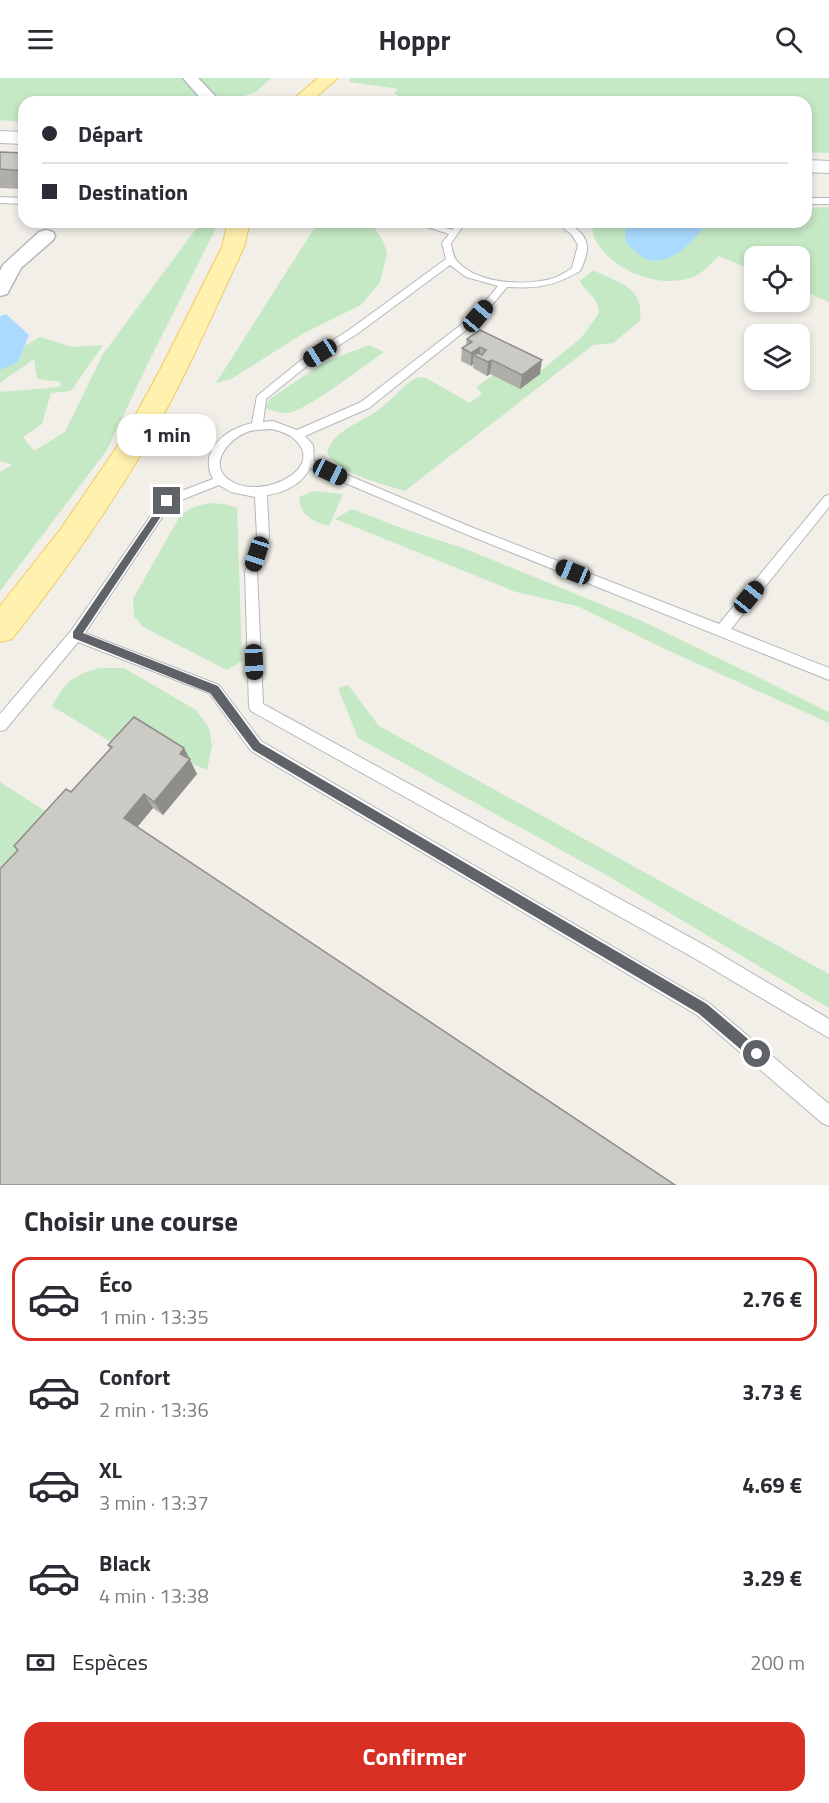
<!DOCTYPE html>
<html lang="fr">
<head>
<meta charset="utf-8">
<style>
  body { margin:0; font-family:"Titillium Web",sans-serif; background:#f2f2f3; color:#2b2b33; height:100vh; display:flex; flex-direction:column; font-size:22px; white-space:nowrap }
  * { box-sizing:border-box; margin:0 }
  p { font-size:20px; color:#7c7c81 }
  .icon { flex:none; width:33px; height:33px; fill:none; stroke:currentColor; stroke-width:2; stroke-linecap:round; stroke-linejoin:round }
  .map { position:relative; height:1107px; overflow:hidden }
  .sheet { display:flex; flex-direction:column; background:#fff; flex:1 }
  .sheet>* { flex:none }
  .banner { position:absolute; left:18px; top:18px; width:794px; height:132px; border-radius:18px; box-shadow:0 3px 9px #0003; display:grid; align-content:center; height:132px; padding:0 24px; background:#fff }
  .buttons { position:absolute; left:744px; top:168px; display:grid; gap:12px }
  .buttons a { display:grid; place-items:center; width:66px; height:66px; border-radius:12px; background:#fff; box-shadow:0 3px 9px #0003; font-size:30px }
  .end { position:absolute; width:27px; height:27px; margin:-14px; border:8px solid #5f6368; background:#fff; box-shadow:0 0 0 3px #fff }
  .from { border-radius:50% }
  .bubble { position:absolute; height:42px; border-radius:18px; background:#fff; box-shadow:0 3px 9px #0003; font-size:20px; font-weight:700; line-height:42px; text-align:center }
  .car { position:absolute; width:18px; height:36px; margin:-18px -9px; border-radius:8px; box-shadow:0 0 4px 2px #0007; background:linear-gradient(#222 24%,#8ab4d8 0 40%,#222 0 76%,#8ab4d8 0 86%,#222 0) }
  .banner b { display:flex; align-items:center; gap:21px; height:57px; font-size:22px }
  .banner b+b { border-top:2px solid #e1e1e2 }
  .banner i { width:15px; height:15px; background:#2b2b33 }
  ul { padding:0; list-style:none }
  li { display:flex; align-items:center; gap:18px; height:84px; margin:0 12px 9px; padding:0 12px; border:3px solid transparent; border-radius:18px }
  li div { flex:1 }
  li b { display:block; font-size:22px }
  li em { font-style:normal; font-weight:700 }
  li.active { border-color:#d93025 }
  li>.icon { width:54px; height:54px; stroke-width:1.5 }
  h2 { padding:0 24px; font-size:27px; line-height:72px }
  .pay { display:flex; align-items:center; gap:15px; height:66px; padding:0 24px; font-size:22px }
  .pay p { margin-inline-start:auto }
  .button { display:flex; gap:12px; margin-top:auto; padding:12px 24px }
  .button a { flex:1; height:69px; border-radius:18px; background:#d93025; color:#fff; font-size:24px; font-weight:700; line-height:69px; text-align:center }
  header { display:flex; justify-content:space-between; align-items:center; height:78px; padding:0 24px; background:#fff; font-size:27px; font-weight:700 }
  .map>svg:first-child { display:block }
</style>
</head>
<body>
<header><svg class="icon" aria-label="menu" viewBox="0 0 24 24"><path d="M4 6h16M4 12h16M4 18h16"/></svg>Hoppr<svg class="icon" aria-label="search" viewBox="0 0 24 24"><circle cx="10" cy="10" r="6"/><path d="M15 15l6 6"/></svg></header>
<div class="map">
<svg width="829" height="1107" viewBox="0 0 829 1107">
  <rect width="100%" height="100%" fill="#f1efe8"/>
  <!-- green -->
  <g fill="#c5e8c5">
    <polygon points="0,0 271,0 256,14 226,24 24,24 24,44 0,42"/>
    <polygon points="351,0 829,0 829,75 806,74 806,24 379,24 377,23 384,20 398,20 398,18 394,15 399,11 349,4"/>
    <path d="M829,129V224L800,211V178H754V193L719,178C711,185 702,196 693,199C659,212 611,192 595,161C592,155 591,150 596,144H806V130Z"/>
    <polygon points="216,144 219,144 150,281 107,372 0,513 0,394 12,387 0,383 0,314 60,309 61,304 37,301 34,281 0,305 0,283 40,259 72,269 103,267 71,313 51,315 42,346 23,359 34,373 65,354 103,276 196,151"/>
    <polygon points="327,144 371,145 383,163 387,175 380,204 361,227 304,255 231,301 216,305 315,149"/>
    <path d="M593,192C620,206 644,208 640,243L613,265L593,267L405,413C382,406 340,396 327,375C334,350 363,345 381,330C393,321 404,306 418,299L426,300L470,325L482,316L476,309L493,297L520,310L581,260L599,235C596,214 588,219 580,203Z"/>
    <path d="M369,267L384,274C367,286 306,333 288,335C281,335 270,333 265,329L270,321L323,285Z"/>
    <path d="M313,413L343,416L329,448C312,443 300,438 299,419Z"/>
    <polygon points="209,425 224,426 237,430 242,583 227,592 143,549 134,538 133,521 181,436 194,429"/>
    <polygon points="352,431 404,451 463,470 642,543 829,634 829,645 665,571 577,528 516,514 335,441"/>
    <path d="M99,590H124L196,632L209,650L212,668L207,692L191,685L126,673L52,628C67,603 70,599 99,590Z"/>
    <polygon points="348,607 379,648 829,896 829,930 608,798 358,660 338,610"/>
    <polygon points="0,704 61,743 0,820"/>
  </g>
  <!-- water -->
  <g fill="#aadaff">
    <path d="M629,144H705L706,145C696,163 666,192 644,180C637,177 631,169 626,164L625,152Z"/>
    <polygon points="6,236 29,257 18,284 0,292 0,238"/>
  </g>
  <g fill="none" stroke-linecap="round" stroke-linejoin="round">
    <defs>
      <g id="service">
        <polygon points="0,119 24,120 24,126 0,125"/>
        <rect x="806" y="120" width="23" height="6"/>
        <path d="M412,144H426L452,152L458,144H466L451,165C452,171 453,179 457,183C477,206 523,208 551,201C558,199 566,194 572,190L578,167L572,157L556,144C569,144 587,154 587,170C587,177 583,187 580,193C554,208 537,211 507,209L481,240L369,330L305,358L313,367L314,383L471,449L719,546L825,418L829,417V429L731,551L829,590V602L463,455L310,390C302,406 284,415 267,417L269,459L257,494L263,626L706,868L829,941V960L694,880L251,633L249,629L245,494L257,459L255,419L231,414L219,407L171,426L85,555L219,607L261,663L709,925L829,1026V1048L822,1045L697,937L251,673L209,615L78,564L5,652L0,653V636L71,553L163,420L213,401C198,372 226,351 252,345L257,318L300,283L349,252L446,181L442,165L449,156ZM450,187L466,199L498,208L475,236L361,324L297,352L273,343L263,344L266,321L308,287L357,256ZM272,351C279,353 288,355 293,360C329,389 263,423 231,403C207,389 226,363 245,355C253,351 263,352 272,351Z"/>
      </g>
      <g id="minor">
        <polygon points="183,0 198,0 221,24 204,24"/>
        <polygon points="46,152 53,154 55,158 53,162 21,190 7,216 0,218 0,193 3,187 39,154"/>
      </g>
      <g id="secondary">
        <polygon points="0,53 24,54 24,66 0,65"/>
        <polygon points="806,82 829,83 829,95 806,94"/>
      </g>
      <g id="primary">
        <polygon points="318,0 338,0 310,24 290,24"/>
        <path d="M228,144H250L244,169C213,235 184,303 147,366C107,434 61,499 12,561L0,564V528L60,452L123,360L160,292L222,169Z"/>
      </g>
    </defs>
    <!-- service casing -->
    <use href="#service" stroke="#b5b8bc" stroke-width="2"/>
    <!-- minor casing -->
    <use href="#minor" stroke="#b5b8bc" stroke-width="3"/>
    <!-- secondary casing -->
    <use href="#secondary" stroke="#b6babf" stroke-width="2"/>
    <!-- primary casing -->
    <use href="#primary" stroke="#f2c960" stroke-width="2"/>
    <!-- service -->
    <use href="#service" fill="#fff" fill-rule="evenodd"/>
    <!-- minor -->
    <use href="#minor" fill="#fff" fill-rule="evenodd"/>
    <!-- secondary -->
    <use href="#secondary" fill="#fff" fill-rule="evenodd"/>
    <!-- primary -->
    <use href="#primary" fill="#fff2af" fill-rule="evenodd"/>
  </g>
  <!-- wall -->
  <g fill="#afaea9">
    <polygon points="0,74 24,75 24,111 0,110"/>
    <polygon points="467,261 540,296 520,311 490,296 487,298 473,290 473,286 471,288 461,283 462,270 466,267"/>
    <polygon points="108,667 184,670 197,696 163,737 153,730 137,749 71,714 110,671"/>
  </g>
  <!-- shaded-wall -->
  <g fill="#8f8d8a">
    <polygon points="480,269 479,280 473,277 473,286 471,288 471,275"/>
    <polygon points="492,282 490,296 487,298 488,284"/>
    <polygon points="542,282 540,296 520,311 522,297"/>
    <polygon points="184,670 197,696 163,737 154,724 180,676"/>
    <polygon points="144,716 153,730 134,753 124,740"/>
  </g>
  <!-- building -->
  <g fill="#cccac5" stroke="#8f8d8a" stroke-width="1.5">
    <polygon points="0,74 24,75 24,93 0,91"/>
    <polygon points="480,252 542,282 522,297 492,282 488,284 473,277 478,275 482,277 486,272 480,269 471,275 462,270 472,264 467,261"/>
    <polygon points="134,639 184,670 180,676 190,681 154,724 144,716 124,740 675,1107 0,1107 0,791 18,772 14,768 66,711 71,714 112,669 108,667"/>
  </g>
  <!-- route -->
  <polygon fill="#5f6368" points="167,420 172,423 170,425 83,555 218,608 260,665 707,926 761,972 763,976 761,981 757,983 752,981 698,935 253,672 210,615 73,560 73,554 164,421"/>
</svg>
<div class="buttons">
<a><svg class="icon" aria-label="locate" viewBox="0 0 24 24"><circle cx="12" cy="12" r="6"/><path d="M12 2v4M12 18v4M2 12h4M18 12h4"/></svg></a>
<a><svg class="icon" aria-label="layers" viewBox="0 0 24 24"><path d="M12 4l9 5-9 5-9-5zM3 14l9 5 9-5"/></svg></a>
</div>
<i class="end from" style="left:757px;top:976px"></i>
<i class="end" style="left:167px;top:423px"></i>
<div class="bubble" style="left:117px;top:336px;width:99px">1 min</div>
<i class="car" style="left:478px;top:238px;rotate:40deg"></i>
<i class="car" style="left:320px;top:275px;rotate:238deg"></i>
<i class="car" style="left:330px;top:394px;rotate:115deg"></i>
<i class="car" style="left:257px;top:476px;rotate:198deg"></i>
<i class="car" style="left:573px;top:494px;rotate:292deg"></i>
<i class="car" style="left:749px;top:519px;rotate:39deg"></i>
<i class="car" style="left:254px;top:584px;rotate:178deg"></i>
<div class="banner">
<b><i class="from"></i>Départ</b>
<b><i></i>Destination</b>
</div>
</div>
<section class="sheet">
<h2>Choisir une course</h2>
<ul>
<li class="active"><svg class="icon" aria-label="car" viewBox="0 0 24 24"><path d="M5 17H2v-5l4-1 3-4h7l3 4 3 1v5h-3M9 17h6M6 11h13"/><circle cx="7" cy="17" r="2"/><circle cx="17" cy="17" r="2"/></svg><div><b>Éco</b><p>1 min · 13:35</p></div><em>2.76 €</em></li>
<li><svg class="icon" aria-label="car" viewBox="0 0 24 24"><path d="M5 17H2v-5l4-1 3-4h7l3 4 3 1v5h-3M9 17h6M6 11h13"/><circle cx="7" cy="17" r="2"/><circle cx="17" cy="17" r="2"/></svg><div><b>Confort</b><p>2 min · 13:36</p></div><em>3.73 €</em></li>
<li><svg class="icon" aria-label="car" viewBox="0 0 24 24"><path d="M5 17H2v-5l4-1 3-4h7l3 4 3 1v5h-3M9 17h6M6 11h13"/><circle cx="7" cy="17" r="2"/><circle cx="17" cy="17" r="2"/></svg><div><b>XL</b><p>3 min · 13:37</p></div><em>4.69 €</em></li>
<li><svg class="icon" aria-label="car" viewBox="0 0 24 24"><path d="M5 17H2v-5l4-1 3-4h7l3 4 3 1v5h-3M9 17h6M6 11h13"/><circle cx="7" cy="17" r="2"/><circle cx="17" cy="17" r="2"/></svg><div><b>Black</b><p>4 min · 13:38</p></div><em>3.29 €</em></li>
</ul>
<div class="pay"><svg class="icon" aria-label="cash" viewBox="0 0 24 24"><path d="M3 7h18v10H3z"/><circle cx="12" cy="12" r="2"/></svg>Espèces<p>200 m</p></div>
<div class="button"><a>Confirmer</a></div>
</section>
</body>
</html>
